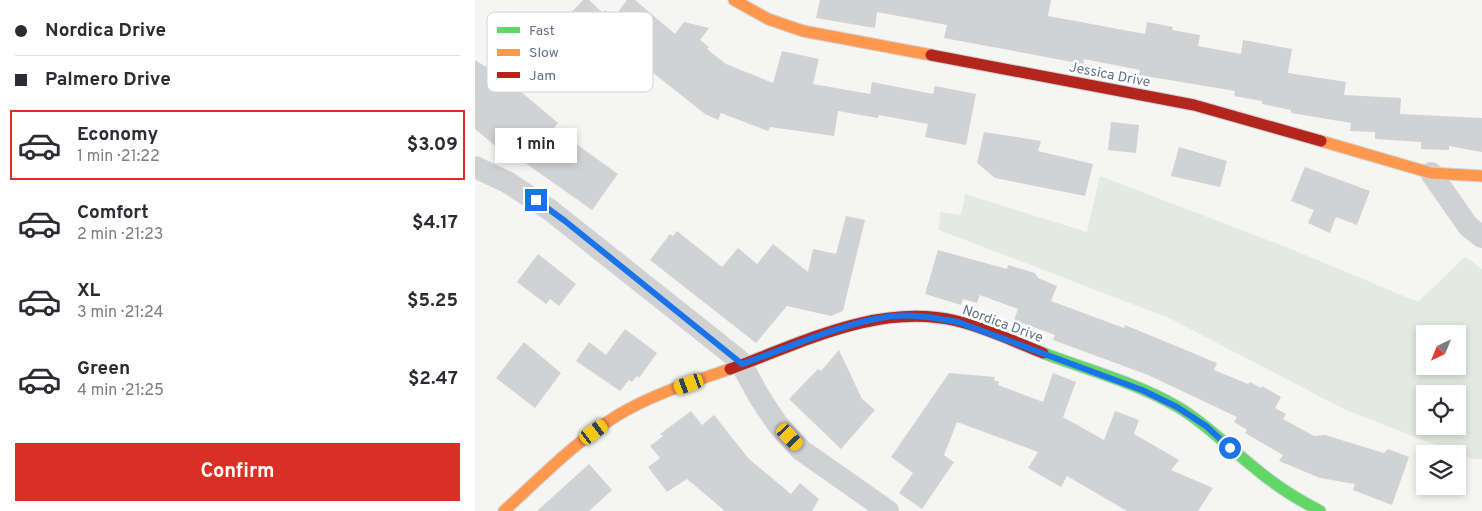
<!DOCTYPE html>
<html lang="en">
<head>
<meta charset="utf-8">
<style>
  body { margin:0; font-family:Overpass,sans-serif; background:#f7f7f7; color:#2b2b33; height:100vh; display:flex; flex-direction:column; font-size:19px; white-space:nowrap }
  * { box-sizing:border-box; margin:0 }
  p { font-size:16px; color:#7c7c81 }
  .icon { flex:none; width:28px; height:28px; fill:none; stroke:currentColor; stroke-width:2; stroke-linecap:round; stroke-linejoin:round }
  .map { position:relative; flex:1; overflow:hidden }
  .details { display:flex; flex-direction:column; background:#fff; width:475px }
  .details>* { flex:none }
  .guide { display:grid; align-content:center; height:110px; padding:0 15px; background:#fff }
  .needle { width:32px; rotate:223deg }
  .tools { position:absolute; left:941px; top:325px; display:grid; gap:10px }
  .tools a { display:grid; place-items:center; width:50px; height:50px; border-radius:0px; background:#fff; box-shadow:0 2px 8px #0003; font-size:25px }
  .end { position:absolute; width:22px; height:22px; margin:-11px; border:6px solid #1a73e8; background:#fff; box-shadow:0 0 0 2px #fff }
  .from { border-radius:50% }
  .bubble { position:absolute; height:35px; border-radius:0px; background:#fff; box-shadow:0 2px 8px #0003; font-size:16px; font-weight:700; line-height:35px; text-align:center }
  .car { position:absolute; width:15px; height:30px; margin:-15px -8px; border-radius:6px; box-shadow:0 0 4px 1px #0007; background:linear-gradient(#f5c518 24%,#345 0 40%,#f5c518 0 76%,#345 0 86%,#f5c518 0) }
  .guide b { display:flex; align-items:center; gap:18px; height:48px; font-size:19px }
  .guide b+b { border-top:1px solid #e1e1e2 }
  .guide i { width:12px; height:12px; background:#2b2b33 }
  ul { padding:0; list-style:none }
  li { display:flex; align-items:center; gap:15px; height:70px; margin:0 10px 8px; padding:0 5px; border:2px solid transparent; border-radius:0px }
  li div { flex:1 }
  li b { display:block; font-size:19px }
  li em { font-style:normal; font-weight:700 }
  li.active { border-color:#d93025 }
  li>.icon { width:45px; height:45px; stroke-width:1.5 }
  .button { display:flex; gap:10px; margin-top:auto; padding:10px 15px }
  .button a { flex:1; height:58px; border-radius:0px; background:#d93025; color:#fff; font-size:20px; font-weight:700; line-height:58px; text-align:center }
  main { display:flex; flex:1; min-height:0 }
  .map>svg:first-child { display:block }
</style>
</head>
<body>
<main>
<section class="details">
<div class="guide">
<b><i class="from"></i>Nordica Drive</b>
<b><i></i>Palmero Drive</b>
</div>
<ul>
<li class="active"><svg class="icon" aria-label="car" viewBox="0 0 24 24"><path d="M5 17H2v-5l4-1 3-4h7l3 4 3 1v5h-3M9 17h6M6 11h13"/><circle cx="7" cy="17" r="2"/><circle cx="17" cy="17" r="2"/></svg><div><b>Economy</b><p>1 min · 21:22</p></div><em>$3.09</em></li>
<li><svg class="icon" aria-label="car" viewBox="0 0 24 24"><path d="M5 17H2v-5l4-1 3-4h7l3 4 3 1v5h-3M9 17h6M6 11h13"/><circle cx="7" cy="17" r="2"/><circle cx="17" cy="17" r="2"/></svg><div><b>Comfort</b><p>2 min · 21:23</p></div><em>$4.17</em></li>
<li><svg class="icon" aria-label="car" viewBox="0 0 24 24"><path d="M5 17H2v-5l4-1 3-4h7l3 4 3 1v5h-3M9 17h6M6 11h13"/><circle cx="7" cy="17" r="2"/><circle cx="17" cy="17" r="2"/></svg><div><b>XL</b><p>3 min · 21:24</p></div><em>$5.25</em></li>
<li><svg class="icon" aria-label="car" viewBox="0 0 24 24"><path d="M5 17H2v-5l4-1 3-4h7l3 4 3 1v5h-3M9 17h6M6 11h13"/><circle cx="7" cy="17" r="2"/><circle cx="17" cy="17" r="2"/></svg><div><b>Green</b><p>4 min · 21:25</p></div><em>$2.47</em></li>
</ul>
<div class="button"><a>Confirm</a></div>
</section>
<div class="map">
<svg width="1007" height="511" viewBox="0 0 1007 511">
  <rect width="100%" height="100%" fill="#f5f5f3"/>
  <!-- grass -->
  <path fill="#e4e9e1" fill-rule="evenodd" d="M625,176L811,247L943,302L990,257L1007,269V459H997L871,410L694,318L464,230L465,212L486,215L490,194L612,232ZM950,334H982V366H950ZM950,394H982V426H950Z"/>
  <!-- building -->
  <g fill="#d1d2d3">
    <polygon points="108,0 114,0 128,13 130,10 139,17 152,0 160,0 200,34 209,22 234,28 225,40 234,47 232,49 251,64 298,83 307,51 344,59 338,84 395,94 397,82 458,94 460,86 501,94 491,145 450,137 453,124 404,115 403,118 363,111 359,136 295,127 293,131 246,113 243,120 230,114 148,49 141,58 108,32 92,17"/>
    <polygon points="345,0 576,0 573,16 670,34 672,22 698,27 697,30 725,35 723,46 766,54 768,40 817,49 813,73 871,82 869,95 926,98 925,114 1007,118 1007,152 974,146 974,150 946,149 946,142 900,139 900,132 875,131 876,123 816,113 816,110 787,104 787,101 759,96 760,91 664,75 665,70 609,59 608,64 469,38 472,25 402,12 400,28 341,18"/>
    <polygon points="0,60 32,80 83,123 79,128 143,174 117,210 39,155 37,158 30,154 0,129"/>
    <polygon points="636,122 664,125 661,153 633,150"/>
    <polygon points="509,132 566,141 563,151 618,164 610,196 520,178 502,163"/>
    <polygon points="704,147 752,161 745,187 696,176"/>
    <polygon points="830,167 895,191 882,225 861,217 855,233 833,223 839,210 816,201"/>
    <polygon points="371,216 390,220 368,311 356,316 312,306 281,343 175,260 195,234 198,236 202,231 247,267 263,248 282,264 298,244 333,272 338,249 361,254"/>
    <polygon points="463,250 532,269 533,265 560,273 563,278 582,286 576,301 649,328 650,325 742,363 739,370 773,384 775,382 786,388 787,386 806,397 800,408 811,414 808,419 839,436 850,435 909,453 913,449 934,457 917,505 878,490 880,484 845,478 804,461 808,455 770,433 772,430 759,422 762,417 673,375 578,340 580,335 539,320 543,309 505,295 502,303 488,299 486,305 450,294"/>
    <polygon points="63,254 101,284 84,306 75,299 71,304 42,282"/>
    <polygon points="150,329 182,353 164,378 162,376 157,382 154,380 145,391 101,361 114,342 131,355"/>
    <polygon points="49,342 86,373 60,408 21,378"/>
    <polygon points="364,350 387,399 400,410 366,449 314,399 343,369 346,371"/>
    <polygon points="474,373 520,377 519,380 524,382 523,385 568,402 578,373 601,382 588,417 629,440 640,411 664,420 659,434 704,460 696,470 738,488 723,511 652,511 592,476 586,487 553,468 563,452 482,422 469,455 479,462 447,509 424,493 438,473 416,457"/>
    <polygon points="216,411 227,425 239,415 274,459 316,494 325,483 344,499 337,511 250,511 212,479 192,492 173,467 185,458 175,446 188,436 185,434"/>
    <polygon points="114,464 137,490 114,511 62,511"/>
  </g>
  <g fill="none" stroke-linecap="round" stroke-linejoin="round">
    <defs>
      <path id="fast" d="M568,353C613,370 662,383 703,407C732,424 755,449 781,469C801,486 822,499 845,511"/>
      <g id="slow">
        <polyline points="259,0 293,19 328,31 456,55"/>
        <polyline points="846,141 956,173 1007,176"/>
        <path d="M29,511C65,478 101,441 143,415C178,394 217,382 255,369"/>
      </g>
      <g id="jam">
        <polyline points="456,55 719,105 846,141"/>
        <path d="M255,369C327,343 404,302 482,321C511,328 540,342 568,353"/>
      </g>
    </defs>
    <!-- fast casing -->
    <use href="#fast" stroke="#d1d3d4" stroke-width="13"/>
    <!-- slow casing -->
    <use href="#slow" stroke="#d1d3d4" stroke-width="13"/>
    <!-- jam casing -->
    <use href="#jam" stroke="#d1d3d4" stroke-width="13"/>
    <!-- street -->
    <g stroke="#d0d1d2" stroke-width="22">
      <polyline points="0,167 32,182 75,210 264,360 285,398 303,425 326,450 413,511"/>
      <polyline points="956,173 993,226 1007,237"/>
    </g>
    <!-- fast -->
    <use href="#fast" stroke="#63d668" stroke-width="11"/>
    <!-- slow -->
    <use href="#slow" stroke="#ff974d" stroke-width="11"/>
    <!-- jam -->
    <use href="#jam" stroke="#b3261e" stroke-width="11"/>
  </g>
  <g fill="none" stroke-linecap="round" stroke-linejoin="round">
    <!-- route -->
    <path stroke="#1a73e8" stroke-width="6" d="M61,200L90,221L267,364C313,348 369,322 418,316C439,314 461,318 483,322L667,390L702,407L731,426L755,448"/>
  </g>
  <g text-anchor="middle" stroke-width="5" stroke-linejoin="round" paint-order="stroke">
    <!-- street labels -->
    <g font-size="14" fill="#627286" stroke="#fff">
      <text transform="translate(635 74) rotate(11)" y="5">Jessica Drive</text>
      <text transform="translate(528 323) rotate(20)" y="5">Nordica Drive</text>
    </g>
  </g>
  <!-- legend -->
  <rect x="12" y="12" width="166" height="80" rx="8" fill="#fff" stroke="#d0d5db" stroke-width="1"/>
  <rect x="22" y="27" width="23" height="6" fill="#63d668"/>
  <rect x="22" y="49" width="23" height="7" fill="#ff974d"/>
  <rect x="22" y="72" width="23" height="6" fill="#b3261e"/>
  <g font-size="14" fill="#627286">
    <text x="54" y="35">Fast</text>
    <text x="54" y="57">Slow</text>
    <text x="54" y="80">Jam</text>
  </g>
</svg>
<div class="tools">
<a><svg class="needle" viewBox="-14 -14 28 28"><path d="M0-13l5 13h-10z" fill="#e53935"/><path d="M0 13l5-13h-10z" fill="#7c7c81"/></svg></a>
<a><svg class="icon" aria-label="locate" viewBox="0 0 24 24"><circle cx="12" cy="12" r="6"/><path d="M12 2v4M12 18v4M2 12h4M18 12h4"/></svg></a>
<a><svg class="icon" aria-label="layers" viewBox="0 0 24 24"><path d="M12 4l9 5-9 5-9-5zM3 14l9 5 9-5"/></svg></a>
</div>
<i class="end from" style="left:755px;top:448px"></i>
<i class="end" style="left:61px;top:200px"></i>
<div class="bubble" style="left:20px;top:128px;width:82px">1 min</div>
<i class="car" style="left:214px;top:384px;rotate:250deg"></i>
<i class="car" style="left:119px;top:432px;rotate:54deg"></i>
<i class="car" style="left:315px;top:437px;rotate:137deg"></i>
</div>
</main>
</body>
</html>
